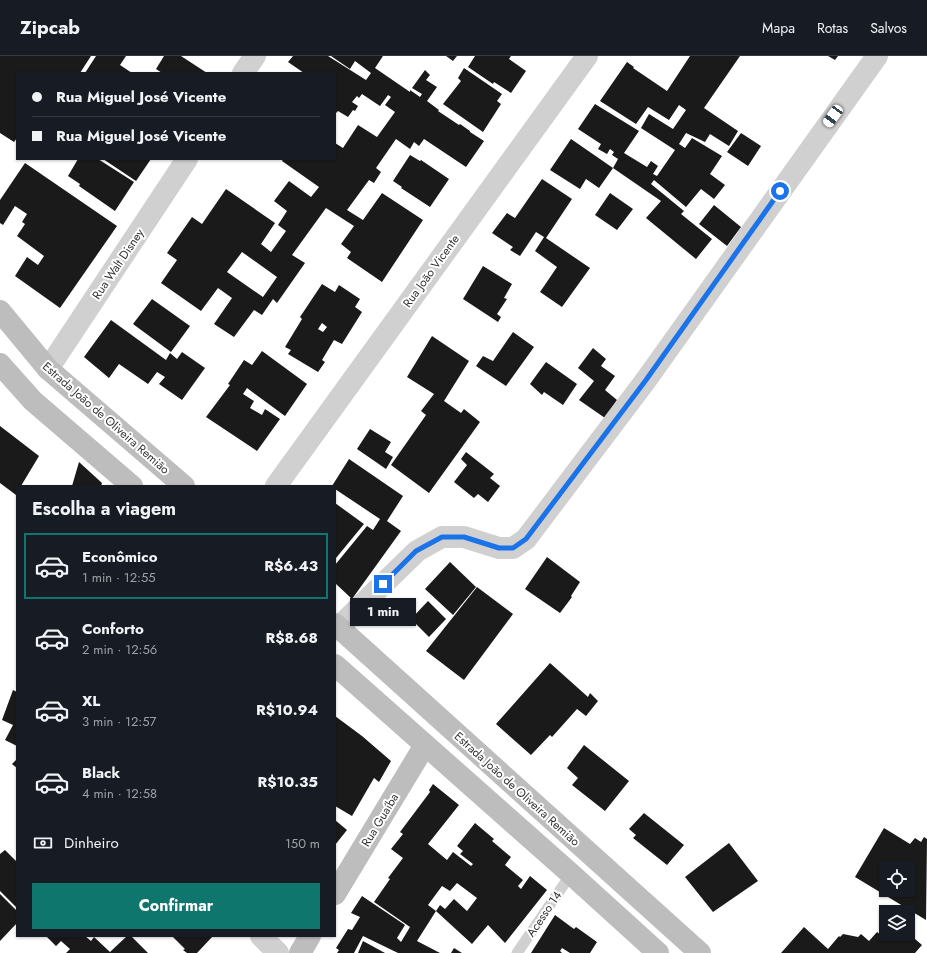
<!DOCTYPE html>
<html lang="pt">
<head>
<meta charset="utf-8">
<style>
  body { margin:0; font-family:Jost,sans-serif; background:#242831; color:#f1f3f6; height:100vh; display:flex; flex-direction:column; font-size:15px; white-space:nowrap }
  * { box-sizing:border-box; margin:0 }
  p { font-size:13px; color:#9ea1a6 }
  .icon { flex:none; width:22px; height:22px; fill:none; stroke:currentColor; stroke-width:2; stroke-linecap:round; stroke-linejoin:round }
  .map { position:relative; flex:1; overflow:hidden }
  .sheet { position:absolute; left:16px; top:429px; width:320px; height:452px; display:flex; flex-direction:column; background:#171b24; border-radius:0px; box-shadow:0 1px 3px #0004 }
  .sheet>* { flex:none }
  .guide { position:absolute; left:16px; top:16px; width:320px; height:88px; border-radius:0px; box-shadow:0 1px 3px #0004; display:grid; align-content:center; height:88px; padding:0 16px; background:#171b24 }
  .controls { position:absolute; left:879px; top:805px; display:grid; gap:8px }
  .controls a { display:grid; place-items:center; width:36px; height:36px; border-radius:0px; background:#171b24; box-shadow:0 1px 3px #0004; font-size:20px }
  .end { position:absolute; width:18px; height:18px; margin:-9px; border:5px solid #1a73e8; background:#fff; box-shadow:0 0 0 2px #fff }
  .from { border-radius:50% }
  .bubble { position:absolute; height:28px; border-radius:0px; background:#171b24; box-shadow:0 1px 3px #0004; font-size:13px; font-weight:700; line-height:28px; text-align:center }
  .car { position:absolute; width:12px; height:24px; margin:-12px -6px; border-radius:5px; box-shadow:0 0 3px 1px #0007; background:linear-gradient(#fff 24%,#345 0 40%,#fff 0 76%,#345 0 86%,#fff 0) }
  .guide b { display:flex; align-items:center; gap:14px; height:38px; font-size:15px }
  .guide b+b { border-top:1px solid #363941 }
  .guide i { width:10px; height:10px; background:#f1f3f6 }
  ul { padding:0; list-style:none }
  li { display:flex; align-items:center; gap:12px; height:66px; margin:0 8px 6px; padding:0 8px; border:2px solid transparent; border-radius:0px }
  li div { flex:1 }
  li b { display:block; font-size:15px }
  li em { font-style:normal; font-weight:700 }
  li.active { border-color:#0f766e }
  li>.icon { width:36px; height:36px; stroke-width:1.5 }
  h2 { padding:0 16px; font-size:18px; line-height:48px }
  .pay { display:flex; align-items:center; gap:10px; height:44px; padding:0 16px; font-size:15px }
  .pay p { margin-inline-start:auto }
  .cta { display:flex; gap:8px; margin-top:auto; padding:8px 16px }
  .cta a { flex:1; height:46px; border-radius:0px; background:#0f766e; color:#fff; font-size:16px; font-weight:700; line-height:46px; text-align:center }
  header { display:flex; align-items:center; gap:24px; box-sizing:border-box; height:56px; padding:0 20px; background:#171b24; border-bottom:1px solid #363941 }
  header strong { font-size:19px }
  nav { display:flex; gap:22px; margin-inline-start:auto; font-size:14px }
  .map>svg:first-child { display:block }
</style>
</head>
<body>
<header>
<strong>Zipcab</strong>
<nav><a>Mapa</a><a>Rotas</a><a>Salvos</a></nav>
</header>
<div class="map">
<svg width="927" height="897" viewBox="0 0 927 897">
  <rect width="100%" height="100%" fill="#fff"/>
  <!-- building -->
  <g fill="#1a1a1a" fill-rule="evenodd">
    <polygon points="0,0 91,0 80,17 17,17 17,82 14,86 0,77"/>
    <polygon points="96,0 126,0 120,9 132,17 85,17"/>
    <polygon points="164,0 181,0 207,17 162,17 156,13"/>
    <path d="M293,0H328L366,24L371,17L355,5L350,13L331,0H383L375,12L410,36V34L420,41L422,38L412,32L425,14L430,19L426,24L437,31L427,45L439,54L438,55L459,69L460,68L470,75V76L484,85L466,111L424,83L419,90L414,86L410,93L396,83L376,112L381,116L374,127L369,124L347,154L363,164L382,137L423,164L382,226L347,202L351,196L341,188L354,170L326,152L292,199L305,207L277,247L273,243L262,259L254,254L234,281L214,268L232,242L218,232L201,255L161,227L177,204L167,197L192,161L202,168L226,133L275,167L261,188L271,196L286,175L278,169L287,155L274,145L289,125L311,141L319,131L282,105L283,103H335V87L343,92L358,69L377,81L395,56L385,49L391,41L388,39L380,50L362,38L359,42L357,40L352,46L358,50L355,55L353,54L348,61L338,55L335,58V17H304L288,6ZM242,196L277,221L263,241L227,216Z"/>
    <polygon points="446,0 457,0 453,5"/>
    <polygon points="475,0 511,0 509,3 526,15 511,37 494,26 493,28 468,11"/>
    <polygon points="690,0 740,0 704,52 738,75 729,90 710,78 705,86 686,77 679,88 685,92 692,82 722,100 710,118 725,129 714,143 701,133 686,151 654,124 651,128 684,155 681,158 712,183 696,203 646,162 661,145 613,112 618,103 612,99 614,96 610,93 607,98 598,93 601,88 578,73 595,48 639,75 624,97 647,111 651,105 658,110 653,118 657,120 675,94 641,72 649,58 673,73 686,54 679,49 669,64 648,51 636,68 600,45 627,6 634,11 633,12 667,35"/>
    <polygon points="828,0 838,0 835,4"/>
    <polygon points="464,12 502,38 497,45 501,48 483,76 443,48 461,25 458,22"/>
    <polygon points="741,77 761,90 748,110 727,96"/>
    <polygon points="571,83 613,112 599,132 586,123 580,133 550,114"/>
    <polygon points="410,99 420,105 421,104 449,123 430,151 401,132 402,131 393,125"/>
    <polygon points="78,103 98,103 134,126 115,155 79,130 80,128 68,120"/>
    <polygon points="103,103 151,103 136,125"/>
    <polygon points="25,107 117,170 60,252 15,220 27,201 38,209 44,200 17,180 25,168 22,166 27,158 15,150 3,169 0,167 0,144"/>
    <polygon points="542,123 572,143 546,182 590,212 562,251 540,236 557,211 535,195 544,181 536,176 520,200 510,194 513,191 492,177 507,157 515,162"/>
    <polygon points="610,137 633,153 617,174 595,159"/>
    <polygon points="714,149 741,171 727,190 699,168"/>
    <polygon points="483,210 512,228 504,242 507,243 497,258 501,261 498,266 463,243"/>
    <path d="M322,228L335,236L339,229L360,243L355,251L362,256L342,288L334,284L322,304L325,306L318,316L288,298L291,294L285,291L302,263L300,261ZM322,267L327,271L323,276L318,273Z"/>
    <polygon points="152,243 190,270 171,296 133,268"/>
    <polygon points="111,264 166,304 170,297 177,303 182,296 205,312 182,344 159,328 165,321 157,316 148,328 119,308 109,322 84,301"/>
    <polygon points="513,276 534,291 506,330 476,310 483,300 493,305"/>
    <polygon points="432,280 469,305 444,345 461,357 464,353 480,366 429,437 391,409 426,359 421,355 434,338 407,321"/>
    <polygon points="593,292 606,303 601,310 615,320 605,334 617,344 605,362 579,344 594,325 578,312"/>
    <polygon points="262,295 307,328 285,360 247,332 243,338 254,345 250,352 262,359 265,353 280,363 257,395 206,361 230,329 228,328 244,304 252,309"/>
    <polygon points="546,306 577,328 563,349 544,336 542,339 530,328"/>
    <polygon points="0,370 39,400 21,430 17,430 16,439 0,427"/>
    <polygon points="370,373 391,386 385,396 393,401 386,413 357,393"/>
    <polygon points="466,396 494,418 490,422 500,430 488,446 478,438 474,442 454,426 467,409 461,403"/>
    <polygon points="349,403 403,440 387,465 401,475 352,543 335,527 335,509 367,470 373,474 380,463 335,433 335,430 332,430"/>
    <polygon points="79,406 102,427 101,430 72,430"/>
    <polygon points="335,447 364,468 336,502 335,501 335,467 336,465 335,464"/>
    <polygon points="547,501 580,526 571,540 572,541 560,557 525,533"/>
    <polygon points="450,506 476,531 453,559 425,533"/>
    <polygon points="477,531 513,558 464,624 426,595"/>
    <polygon points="428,545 446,563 429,581 411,563"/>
    <polygon points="550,607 588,641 590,637 598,645 586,660 577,653 552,681 550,679 531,699 496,668"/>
    <polygon points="13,634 17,636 17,690 5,684 13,669 2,664"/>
    <polygon points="335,660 362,680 391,705 379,726 374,722 352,760 335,750"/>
    <polygon points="584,689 629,725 605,755 572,729 578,722 567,712"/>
    <polygon points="17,703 17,712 12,708"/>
    <polygon points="433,728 459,749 428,788 447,804 453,796 471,810 473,808 460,798 463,795 457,790 475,767 494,783 492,785 511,801 505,809 523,824 518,830 521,833 530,820 547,834 505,887 488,869 472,888 436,855 440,849 445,853 454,843 467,855 477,842 457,827 450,835 442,830 428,849 436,855 417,885 440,897 398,897 363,880 354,897 337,897 339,894 336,892 348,873 352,874 360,861 351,857 362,840 405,869 397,882 401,886 410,871 374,846 390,823 388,822 403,802 391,793 403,778 400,776 430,736 429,734"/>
    <polygon points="644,757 684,789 667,809 633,782 636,779 629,773"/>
    <polygon points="335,764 347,774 335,789"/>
    <path d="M884,772L910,788L915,782L921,786L924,781L927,783L926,864L855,821ZM886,812H908V834H886Z"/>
    <polygon points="729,787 758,825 713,856 685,821"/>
    <polygon points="5,794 17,806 17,852 0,835 0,798"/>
    <polygon points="0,838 17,855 17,867 0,885"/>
    <polygon points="555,859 574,873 576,871 597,886 590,897 570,897 562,892 560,895 562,897 531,897"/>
    <polygon points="804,871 828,893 839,880 840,881 843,878 858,881 861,878 869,885 877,876 881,879 886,874 886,878 908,878 908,877 922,889 915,897 781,897"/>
    <polygon points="46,880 85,880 91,885 94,881 110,896 127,880 131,880 148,897 66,897 70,893 61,885 56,890"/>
    <polygon points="172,880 213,880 197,897 187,897 183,894 185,893"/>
    <polygon points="363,885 385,897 358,897"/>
    <polygon points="454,892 462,897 451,897"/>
  </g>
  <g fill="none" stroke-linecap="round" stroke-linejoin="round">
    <!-- lane -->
    <polyline stroke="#d0d0d0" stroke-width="11" points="517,897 571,818"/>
    <!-- street -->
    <g stroke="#d0d0d0" stroke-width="22">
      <polyline points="243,17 255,0"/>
      <polyline points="48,313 187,103"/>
      <polyline points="276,430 587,0"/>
      <polyline points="338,572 417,495 442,481 464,481 499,492 513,492 526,483 646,324 877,0"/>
      <polyline points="261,880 278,897"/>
    </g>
    <!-- secondary -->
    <g stroke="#bdbdbd" stroke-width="22">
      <polyline points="0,255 48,313 184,430"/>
      <polyline points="0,308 33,345 132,430"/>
      <polyline points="335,568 700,897"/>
      <polyline points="335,609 571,818 658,897"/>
      <polyline points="335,838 425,689"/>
      <polyline points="300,897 310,880"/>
    </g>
  </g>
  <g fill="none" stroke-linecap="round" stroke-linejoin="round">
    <!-- route -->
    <polyline stroke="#1a73e8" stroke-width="5" points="383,528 416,495 442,481 464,481 499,492 513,492 526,483 646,324 780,135"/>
  </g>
  <g text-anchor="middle" stroke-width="4" stroke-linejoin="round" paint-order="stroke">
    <!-- street labels -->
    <g font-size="12" fill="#333" stroke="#fff">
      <text transform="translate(118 208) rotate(-56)" y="4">Rua Walt Disney</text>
      <text transform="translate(431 215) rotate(-54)" y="4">Rua João Vicente</text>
      <text transform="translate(106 362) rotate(41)" y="4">Estrada João de Oliveira Remião</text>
      <text transform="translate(517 733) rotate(42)" y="4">Estrada João de Oliveira Remião</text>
      <text transform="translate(380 764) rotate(-59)" y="4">Rua Guaíba</text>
      <text transform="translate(544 858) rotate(-56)" y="4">Acesso 14</text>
    </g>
  </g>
</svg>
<div class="controls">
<a><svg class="icon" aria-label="locate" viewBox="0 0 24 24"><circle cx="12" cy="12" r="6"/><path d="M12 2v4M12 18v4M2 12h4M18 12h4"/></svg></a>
<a><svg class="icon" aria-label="layers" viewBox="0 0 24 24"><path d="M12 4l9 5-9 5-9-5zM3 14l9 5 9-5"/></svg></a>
</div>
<i class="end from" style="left:780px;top:135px"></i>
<i class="end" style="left:383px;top:528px"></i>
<div class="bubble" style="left:350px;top:542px;width:66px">1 min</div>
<i class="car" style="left:833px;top:60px;rotate:216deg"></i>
<div class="guide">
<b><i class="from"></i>Rua Miguel José Vicente</b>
<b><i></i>Rua Miguel José Vicente</b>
</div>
<section class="sheet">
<h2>Escolha a viagem</h2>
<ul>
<li class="active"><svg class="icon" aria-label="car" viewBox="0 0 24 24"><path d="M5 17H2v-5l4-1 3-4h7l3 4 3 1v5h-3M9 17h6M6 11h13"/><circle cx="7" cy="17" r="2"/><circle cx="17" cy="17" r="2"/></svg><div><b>Econômico</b><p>1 min · 12:55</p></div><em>R$6.43</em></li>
<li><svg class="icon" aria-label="car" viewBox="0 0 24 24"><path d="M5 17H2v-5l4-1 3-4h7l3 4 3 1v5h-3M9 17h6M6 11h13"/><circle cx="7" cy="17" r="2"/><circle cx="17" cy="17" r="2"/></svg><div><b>Conforto</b><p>2 min · 12:56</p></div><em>R$8.68</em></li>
<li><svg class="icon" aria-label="car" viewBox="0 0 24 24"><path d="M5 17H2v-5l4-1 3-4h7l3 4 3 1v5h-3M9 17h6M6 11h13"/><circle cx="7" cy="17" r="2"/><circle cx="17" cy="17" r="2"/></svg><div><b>XL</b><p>3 min · 12:57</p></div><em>R$10.94</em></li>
<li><svg class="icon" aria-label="car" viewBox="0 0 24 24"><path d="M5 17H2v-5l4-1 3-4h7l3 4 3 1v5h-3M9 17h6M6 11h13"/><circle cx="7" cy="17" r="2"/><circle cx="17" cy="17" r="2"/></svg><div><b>Black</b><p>4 min · 12:58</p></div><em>R$10.35</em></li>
</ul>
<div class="pay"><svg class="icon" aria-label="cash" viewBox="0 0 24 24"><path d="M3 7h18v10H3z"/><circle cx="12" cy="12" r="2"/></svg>Dinheiro<p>150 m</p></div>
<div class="cta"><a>Confirmar</a></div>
</section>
</div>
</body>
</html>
